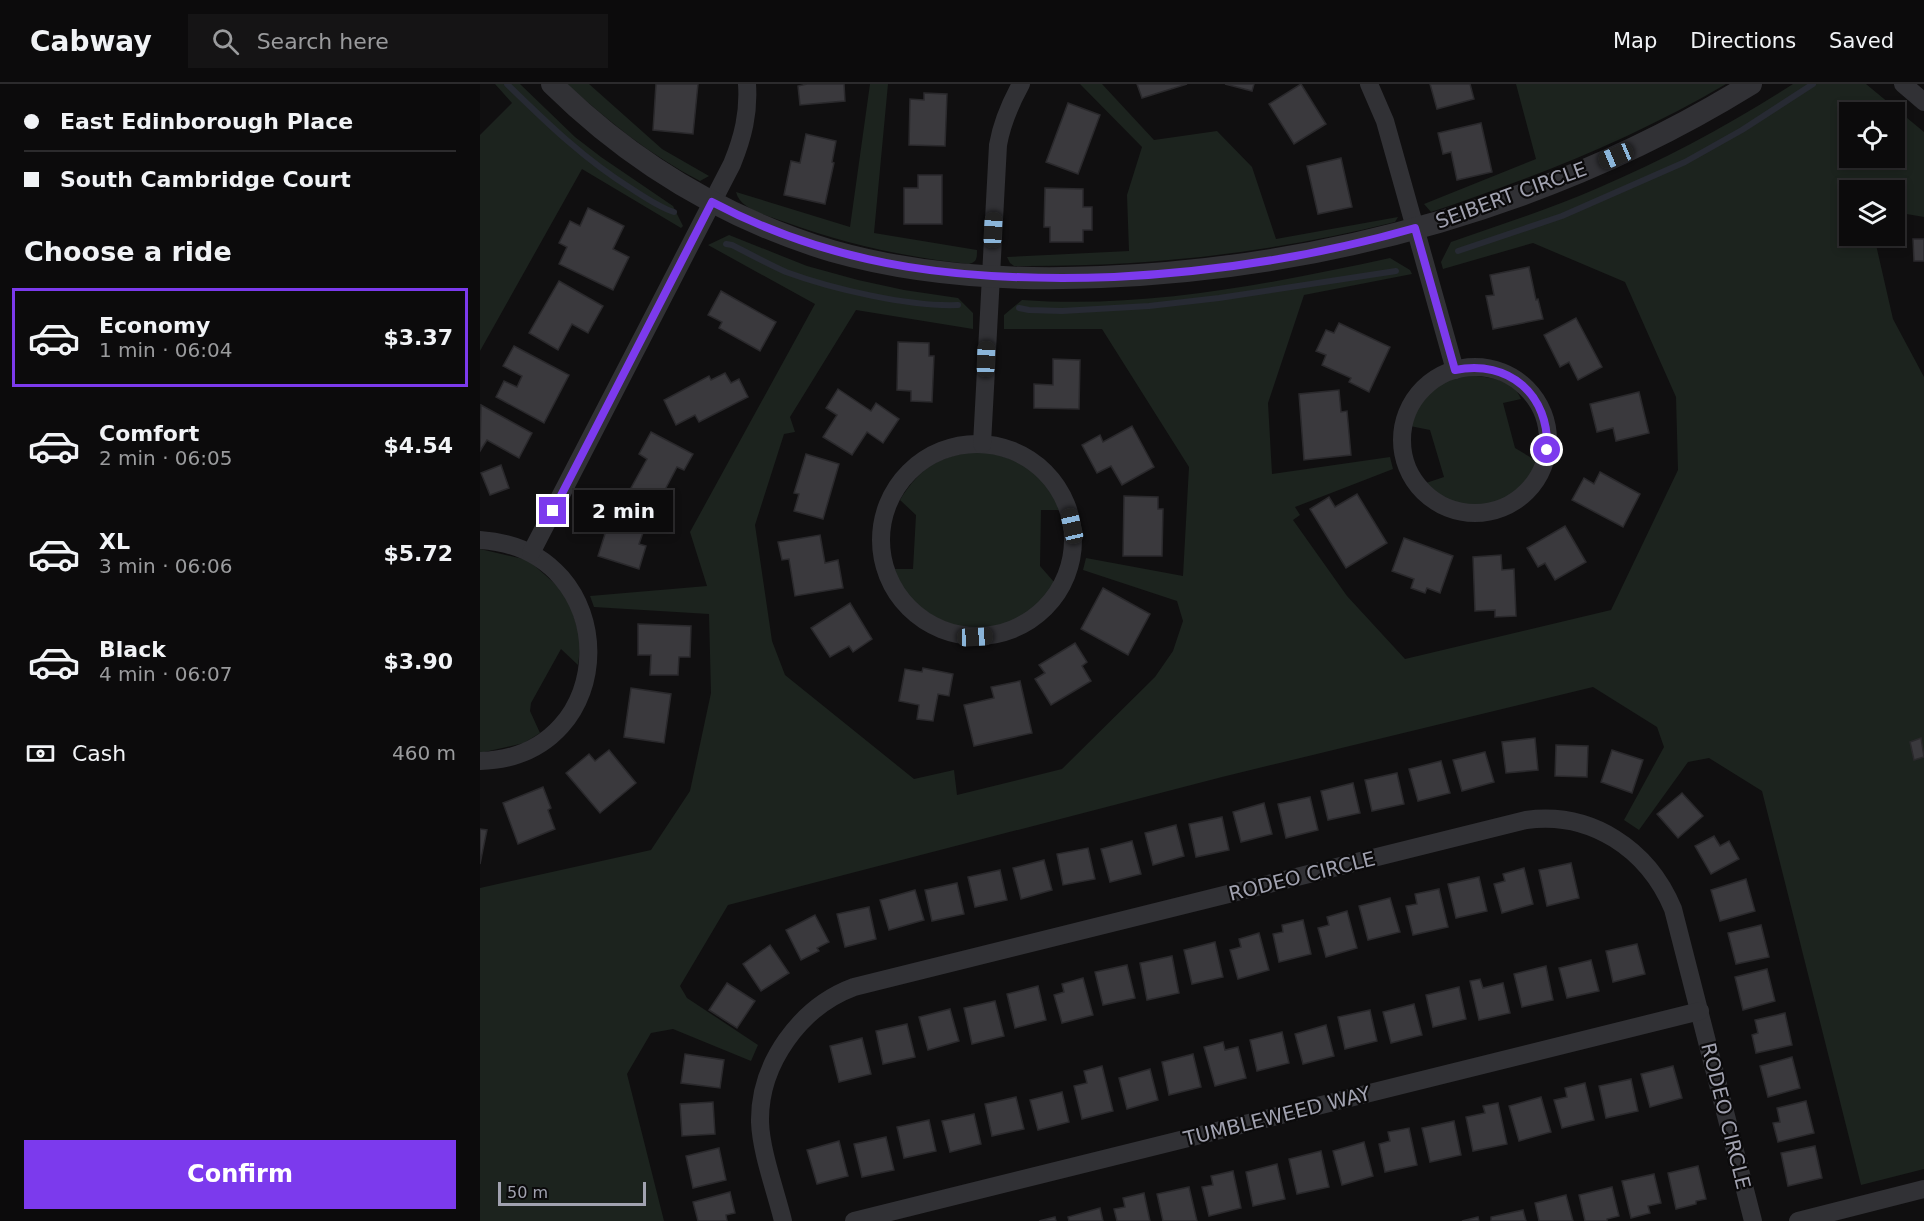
<!DOCTYPE html>
<html lang="en">
<head>
<meta charset="utf-8">
<style>
  body { margin:0; font-family:"DejaVu Sans",sans-serif; background:#151415; color:#f1f3f6; height:100vh; display:flex; flex-direction:column; font-size:22px; white-space:nowrap }
  * { box-sizing:border-box; margin:0 }
  p { font-size:20px; color:#9a9b9d }
  .icon { flex:none; width:33px; height:33px; fill:none; stroke:currentColor; stroke-width:2; stroke-linecap:round; stroke-linejoin:round }
  .map { position:relative; flex:1; overflow:hidden }
  .side { display:flex; flex-direction:column; background:#0c0b0c; width:480px }
  .side>* { flex:none }
  .banner { display:grid; align-content:center; height:132px; padding:0 24px; background:#0c0b0c }
  .tools { position:absolute; left:1359px; top:18px; display:grid; gap:12px }
  .tools a { display:grid; place-items:center; width:66px; height:66px; border-radius:0px; background:#0c0b0c; box-shadow:0 3px 9px #0003,0 0 0 2px #2c2b2d; font-size:30px }
  .scale { position:absolute; left:18px; bottom:15px; width:148px; box-sizing:border-box; padding-left:6px; border:3px solid #a1a2b0; border-top:0; font-size:16px; line-height:21px; white-space:nowrap; color:#a1a2b0; -webkit-text-stroke:4px #0b0a0b; paint-order:stroke }
  .end { position:absolute; width:27px; height:27px; margin:-14px; border:8px solid #7c3aed; background:#fff; box-shadow:0 0 0 3px #fff }
  .from { border-radius:50% }
  .bubble { position:absolute; height:42px; border-radius:0px; background:#0c0b0c; box-shadow:0 3px 9px #0003,0 0 0 2px #2c2b2d; font-size:20px; font-weight:700; line-height:42px; text-align:center }
  .car { position:absolute; width:18px; height:36px; margin:-18px -9px; border-radius:8px; box-shadow:0 0 4px 2px #0007; background:linear-gradient(#222 24%,#8ab4d8 0 40%,#222 0 76%,#8ab4d8 0 86%,#222 0) }
  .banner b { display:flex; align-items:center; gap:21px; height:57px; font-size:22px }
  .banner b+b { border-top:2px solid #2c2b2d }
  .banner i { width:15px; height:15px; background:#f1f3f6 }
  ul { padding:0; list-style:none }
  li { display:flex; align-items:center; gap:18px; height:99px; margin:0 12px 9px; padding:0 12px; border:3px solid transparent; border-radius:0px }
  li div { flex:1 }
  li b { display:block; font-size:22px }
  li em { font-style:normal; font-weight:700 }
  li.selected { border-color:#7c3aed }
  li>.icon { width:54px; height:54px; stroke-width:1.5 }
  h2 { padding:0 24px; font-size:27px; line-height:72px }
  .pay { display:flex; align-items:center; gap:15px; height:66px; padding:0 24px; font-size:22px }
  .pay p { margin-inline-start:auto }
  .cta { display:flex; gap:12px; margin-top:auto; padding:12px 24px }
  .cta a { flex:1; height:69px; border-radius:0px; background:#7c3aed; color:#fff; font-size:24px; font-weight:700; line-height:69px; text-align:center }
  header { display:flex; align-items:center; gap:36px; box-sizing:border-box; height:84px; padding:0 30px; background:#0c0b0c; border-bottom:2px solid #2c2b2d }
  header strong { font-size:28px }
  nav { display:flex; gap:33px; margin-inline-start:auto; font-size:21px }
  .search { width:420px; height:54px; background:#151415; display:flex; align-items:center; gap:15px; box-sizing:border-box; padding:0 21px; border-radius:0px; color:#9a9b9d; font-size:22px }
  main { display:flex; flex:1; min-height:0 }
  .map>svg:first-child { display:block }
</style>
</head>
<body>
<header>
<strong>Cabway</strong>
<div class="search"><svg class="icon" aria-label="search" viewBox="0 0 24 24"><circle cx="10" cy="10" r="6"/><path d="M15 15l6 6"/></svg>Search here</div>
<nav><a>Map</a><a>Directions</a><a>Saved</a></nav>
</header>
<main>
<section class="side">
<div class="banner">
<b><i class="from"></i>East Edinborough Place</b>
<b><i></i>South Cambridge Court</b>
</div>
<h2>Choose a ride</h2>
<ul>
<li class="selected"><svg class="icon" aria-label="car" viewBox="0 0 24 24"><path d="M5 17H2v-5l4-1 3-4h7l3 4 3 1v5h-3M9 17h6M6 11h13"/><circle cx="7" cy="17" r="2"/><circle cx="17" cy="17" r="2"/></svg><div><b>Economy</b><p>1 min · 06:04</p></div><em>$3.37</em></li>
<li><svg class="icon" aria-label="car" viewBox="0 0 24 24"><path d="M5 17H2v-5l4-1 3-4h7l3 4 3 1v5h-3M9 17h6M6 11h13"/><circle cx="7" cy="17" r="2"/><circle cx="17" cy="17" r="2"/></svg><div><b>Comfort</b><p>2 min · 06:05</p></div><em>$4.54</em></li>
<li><svg class="icon" aria-label="car" viewBox="0 0 24 24"><path d="M5 17H2v-5l4-1 3-4h7l3 4 3 1v5h-3M9 17h6M6 11h13"/><circle cx="7" cy="17" r="2"/><circle cx="17" cy="17" r="2"/></svg><div><b>XL</b><p>3 min · 06:06</p></div><em>$5.72</em></li>
<li><svg class="icon" aria-label="car" viewBox="0 0 24 24"><path d="M5 17H2v-5l4-1 3-4h7l3 4 3 1v5h-3M9 17h6M6 11h13"/><circle cx="7" cy="17" r="2"/><circle cx="17" cy="17" r="2"/></svg><div><b>Black</b><p>4 min · 06:07</p></div><em>$3.90</em></li>
</ul>
<div class="pay"><svg class="icon" aria-label="cash" viewBox="0 0 24 24"><path d="M3 7h18v10H3z"/><circle cx="12" cy="12" r="2"/></svg>Cash<p>460 m</p></div>
<div class="cta"><a>Confirm</a></div>
</section>
<div class="map">
<svg width="1444" height="1137" viewBox="0 0 1444 1137">
  <rect width="100%" height="100%" fill="#100f10"/>
  <!-- green -->
  <g fill="#1c231e" fill-rule="evenodd">
    <polygon points="15,0 40,0 95,53 121,73 193,122 203,142 201,144 102,85 0,267 0,51 32,19"/>
    <path d="M87,0H109L182,65L229,92L220,97C170,71 128,37 87,0Z"/>
    <path d="M390,0H408L394,149L497,166C497,174 497,178 489,180C425,173 365,160 305,138C289,132 260,126 256,108L370,143Z"/>
    <path d="M600,0H622L674,56L737,47L772,83L796,155L918,133L915,138C787,170 665,183 534,182L530,179L527,173L649,167L647,111L662,63Z"/>
    <path d="M1036,0H1246C1153,55 1053,94 951,128L944,120L1056,75Z"/>
    <path d="M1313,0H1386L1444,48V133L1415,128L1414,106H1370V152H1394L1413,235L1444,293V1085L1381,1101L1282,707L1229,674L1208,678L1159,746L1144,736L1184,663L1177,643L1113,603L742,693L248,821L200,902L207,914L278,961L271,977L193,945L171,949L147,990L184,1137H0V804L171,766L210,707L231,609L229,530L114,523L110,512L227,502L210,448L335,220L228,161L249,151L327,182L378,196L424,206L478,214L493,229V245L376,226L310,333L315,348L304,350L275,441L292,557L305,591L434,695L474,686L477,711L582,685L675,593L693,567L703,537L697,517L603,486L606,474L703,492L709,383L622,245H524V231L542,216C665,225 790,200 910,174L930,186L932,190L824,211L788,319L792,390L910,373L913,385L815,423L820,431L813,436L867,512L925,575L1131,526L1198,386L1196,313L1145,198L1053,159L963,185L961,178L971,158C1020,141 1070,125 1118,104C1186,75 1251,40 1313,0ZM1370,28H1414V74H1370Z"/>
    <path d="M984,291C1004,293 1033,293 1041,315L1023,319L1035,364L1055,376L1056,381C1049,392 1042,403 1031,411C1007,429 962,427 946,399L964,393L950,346L930,342C938,314 956,298 984,291Z"/>
    <path d="M498,367C531,371 573,389 579,426H561L560,482L574,498C572,507 564,514 558,521C522,557 462,549 430,513C423,505 416,496 415,485H433L436,431L420,416C440,383 460,372 498,367Z"/>
    <polygon points="0,465 48,476 81,505 91,523 101,557 98,581 81,565 51,619 50,627 60,649 44,659 0,669"/>
  </g>
  <g fill="none" stroke-linecap="round" stroke-linejoin="round">
    <!-- stream -->
    <g stroke="#272a33" stroke-width="6">
      <path d="M27,0C67,39 105,76 152,105C166,114 179,123 194,128"/>
      <path d="M246,160L252,161C270,170 288,180 306,188C352,205 430,223 478,221"/>
      <polyline points="978,167 1082,132 1205,78 1262,46 1333,0"/>
      <polyline points="539,224 549,226 582,227 669,222 739,214 916,187"/>
    </g>
  </g>
  <!-- building -->
  <g fill="#3a393d" stroke="#2a292c" stroke-width="1.5">
    <polygon points="176,0 218,0 213,50 173,46"/>
    <polygon points="327,0 364,0 365,17 320,21 318,2"/>
    <polygon points="657,0 707,0 662,14"/>
    <polygon points="745,0 774,0 772,7"/>
    <polygon points="821,0 846,40 814,60 789,20"/>
    <polygon points="950,0 990,0 994,15 957,25"/>
    <polygon points="444,9 467,10 465,62 429,61 430,15 444,16"/>
    <polygon points="588,19 620,31 598,90 566,78"/>
    <polygon points="1001,39 1012,88 977,96 971,68 963,70 958,49"/>
    <polygon points="326,50 356,57 352,78 354,79 345,120 304,111 311,77 320,79"/>
    <polygon points="861,74 872,123 838,130 827,82"/>
    <polygon points="438,91 462,91 462,140 424,140 424,104 438,104"/>
    <polygon points="565,104 603,105 603,123 612,123 612,146 603,146 603,158 570,158 570,143 564,143"/>
    <polygon points="108,124 144,142 133,165 149,173 133,206 79,180 87,163 79,159 90,137 100,142"/>
    <polygon points="1433,155 1444,155 1444,177 1434,177"/>
    <polygon points="1049,183 1056,216 1058,215 1063,235 1013,245 1006,212 1014,211 1010,191"/>
    <polygon points="79,197 123,222 108,249 92,240 78,266 49,249"/>
    <polygon points="241,207 296,238 280,267 239,244 242,238 228,231"/>
    <polygon points="1096,234 1122,283 1098,296 1089,278 1080,283 1064,251"/>
    <polygon points="859,239 910,263 889,308 869,298 871,294 842,281 846,271 836,267 846,246 854,249"/>
    <polygon points="418,258 449,259 449,272 454,272 452,318 431,317 431,307 417,306"/>
    <polygon points="34,262 89,291 64,339 16,313 24,297 37,303 42,292 23,282"/>
    <polygon points="573,275 600,276 599,325 554,324 554,300 573,301"/>
    <polygon points="245,289 251,299 259,295 268,313 219,338 215,331 196,341 184,316 229,292 231,296"/>
    <polygon points="358,305 391,327 396,319 419,335 403,359 387,348 372,371 343,353 357,331 346,324"/>
    <polygon points="859,306 861,328 867,327 871,371 824,376 819,310"/>
    <polygon points="1159,308 1169,349 1136,357 1133,344 1117,348 1110,320"/>
    <polygon points="1,321 52,349 39,374 7,356 0,367"/>
    <polygon points="652,342 674,383 642,401 631,382 617,389 602,361 620,351 623,358"/>
    <polygon points="171,348 213,370 204,386 197,383 178,419 151,404 167,375 159,370"/>
    <polygon points="326,370 359,380 343,435 314,427 319,410 314,409"/>
    <polygon points="21,381 29,404 10,411 1,389"/>
    <polygon points="1120,388 1160,410 1143,443 1092,416 1104,394 1114,400"/>
    <polygon points="877,410 907,459 866,484 830,425 849,413 855,423"/>
    <polygon points="644,412 678,413 678,425 683,425 682,472 643,472"/>
    <polygon points="127,428 166,440 159,460 166,462 159,485 118,472 125,450 120,448"/>
    <polygon points="1085,442 1106,478 1075,496 1065,479 1058,483 1047,464"/>
    <polygon points="340,451 345,479 358,476 363,504 315,512 309,475 302,476 298,458"/>
    <polygon points="924,454 973,472 960,509 947,504 945,509 931,504 934,495 912,487"/>
    <polygon points="1021,471 1022,486 1034,485 1036,532 1015,533 1015,526 995,527 993,473"/>
    <polygon points="623,504 670,530 648,571 601,545"/>
    <polygon points="370,519 392,555 373,568 369,562 350,573 331,544"/>
    <polygon points="158,540 211,542 210,573 199,573 198,591 170,591 171,571 158,571"/>
    <polygon points="595,559 607,578 602,582 611,597 571,621 555,595 565,589 559,581"/>
    <polygon points="443,584 473,590 469,612 458,610 453,637 437,635 439,621 419,617 425,585 442,588"/>
    <polygon points="540,597 552,649 494,662 484,621 514,614 511,603"/>
    <polygon points="151,604 191,610 184,659 144,653"/>
    <polygon points="1055,654 1058,686 1026,689 1022,658"/>
    <polygon points="1441,654 1444,673 1434,676 1430,658"/>
    <polygon points="1076,661 1108,662 1107,693 1075,692"/>
    <polygon points="129,666 156,699 120,729 86,689 109,670 115,677"/>
    <polygon points="1132,666 1163,676 1152,709 1121,698"/>
    <polygon points="1005,668 1014,698 982,707 973,676"/>
    <polygon points="961,677 970,709 938,717 929,685"/>
    <polygon points="917,689 924,720 892,727 885,696"/>
    <polygon points="873,699 880,729 848,736 841,707"/>
    <polygon points="63,703 71,724 68,726 75,745 38,760 23,719"/>
    <polygon points="1202,709 1223,732 1198,754 1177,730"/>
    <polygon points="830,713 838,746 806,754 798,720"/>
    <polygon points="784,719 792,750 761,758 753,728"/>
    <polygon points="742,733 749,766 716,773 709,740"/>
    <polygon points="696,741 704,772 673,781 665,749"/>
    <polygon points="0,745 7,746 0,780"/>
    <polygon points="1234,752 1240,762 1249,757 1259,775 1231,790 1215,762"/>
    <polygon points="652,757 661,790 630,798 621,765"/>
    <polygon points="608,764 615,795 583,801 577,770"/>
    <polygon points="564,776 572,806 541,815 533,784"/>
    <polygon points="1091,779 1099,814 1067,822 1059,786"/>
    <polygon points="1044,784 1053,820 1022,829 1014,800 1025,797 1023,790"/>
    <polygon points="520,786 527,816 495,823 488,793"/>
    <polygon points="999,793 1007,827 976,834 968,800"/>
    <polygon points="1266,795 1275,827 1240,837 1231,806"/>
    <polygon points="477,799 484,830 452,837 445,806"/>
    <polygon points="959,805 968,843 933,851 926,822 937,820 935,810"/>
    <polygon points="435,806 444,836 409,846 400,816"/>
    <polygon points="910,814 920,848 888,856 879,822"/>
    <polygon points="389,823 396,855 365,863 357,830"/>
    <polygon points="867,827 877,864 846,873 838,844 849,841 847,833"/>
    <polygon points="335,831 349,858 337,864 339,867 321,876 306,846"/>
    <polygon points="823,836 831,870 799,878 793,850 803,848 802,841"/>
    <polygon points="1281,841 1289,873 1256,880 1248,849"/>
    <polygon points="779,849 789,886 758,895 750,866 761,863 759,855"/>
    <polygon points="735,858 743,893 712,900 704,866"/>
    <polygon points="1157,860 1165,890 1133,898 1126,867"/>
    <polygon points="290,861 309,889 281,907 263,880"/>
    <polygon points="692,872 699,909 667,916 660,879"/>
    <polygon points="1111,876 1119,907 1087,914 1079,884"/>
    <polygon points="647,881 655,914 623,921 615,888"/>
    <polygon points="1066,882 1073,916 1042,923 1034,890"/>
    <polygon points="1287,885 1295,917 1263,926 1255,893"/>
    <polygon points="603,894 613,931 582,939 574,911 584,908 582,900"/>
    <polygon points="1000,895 1003,904 1023,899 1030,929 999,936 990,897"/>
    <polygon points="247,899 275,917 257,944 229,926"/>
    <polygon points="558,902 566,936 535,944 527,910"/>
    <polygon points="979,903 986,935 953,943 946,911"/>
    <polygon points="515,917 524,952 492,960 484,924"/>
    <polygon points="934,920 942,951 911,959 903,928"/>
    <polygon points="470,925 479,957 448,966 439,933"/>
    <polygon points="890,926 897,957 865,965 858,933"/>
    <polygon points="1305,929 1312,961 1276,969 1272,951 1278,949 1275,936"/>
    <polygon points="427,940 435,973 403,980 396,947"/>
    <polygon points="846,941 854,972 823,980 815,950"/>
    <polygon points="802,948 809,979 777,987 770,956"/>
    <polygon points="382,954 391,990 359,998 350,962"/>
    <polygon points="743,958 745,966 758,963 766,994 735,1002 724,963"/>
    <polygon points="205,970 244,976 240,1004 201,999"/>
    <polygon points="713,970 721,1003 689,1011 682,978"/>
    <polygon points="1312,973 1320,1004 1288,1013 1280,982"/>
    <polygon points="622,982 633,1027 602,1035 594,1002 607,999 604,987"/>
    <polygon points="1193,982 1202,1014 1170,1023 1161,990"/>
    <polygon points="670,985 678,1016 647,1025 639,994"/>
    <polygon points="1151,995 1158,1027 1126,1034 1119,1002"/>
    <polygon points="1105,999 1114,1036 1082,1044 1074,1016 1087,1013 1085,1004"/>
    <polygon points="582,1008 589,1038 558,1046 550,1016"/>
    <polygon points="536,1013 544,1045 512,1052 505,1020"/>
    <polygon points="1061,1013 1071,1048 1039,1057 1029,1022"/>
    <polygon points="1326,1017 1334,1049 1298,1058 1293,1039 1300,1038 1297,1024"/>
    <polygon points="233,1018 235,1050 202,1052 200,1020"/>
    <polygon points="1018,1019 1027,1060 993,1067 986,1033 1005,1029 1003,1022"/>
    <polygon points="494,1030 501,1060 470,1068 462,1037"/>
    <polygon points="449,1036 456,1067 424,1074 417,1043"/>
    <polygon points="974,1037 981,1071 950,1078 942,1044"/>
    <polygon points="929,1044 937,1081 905,1088 899,1060 910,1057 908,1048"/>
    <polygon points="406,1053 414,1086 382,1093 374,1060"/>
    <polygon points="359,1057 368,1092 337,1100 327,1066"/>
    <polygon points="884,1058 893,1092 862,1101 853,1067"/>
    <polygon points="1335,1062 1342,1094 1308,1102 1301,1069"/>
    <polygon points="239,1064 246,1096 213,1104 206,1072"/>
    <polygon points="841,1067 849,1103 817,1110 809,1075"/>
    <polygon points="797,1080 805,1115 773,1122 766,1088"/>
    <polygon points="1218,1082 1226,1115 1216,1117 1216,1120 1196,1125 1188,1089"/>
    <polygon points="753,1087 761,1124 729,1132 722,1103 733,1101 731,1092"/>
    <polygon points="1174,1090 1181,1119 1168,1122 1170,1129 1151,1134 1142,1097"/>
    <polygon points="709,1103 717,1137 683,1137 677,1110"/>
    <polygon points="1132,1103 1139,1132 1127,1135 1127,1137 1105,1137 1099,1111"/>
    <polygon points="250,1108 255,1129 246,1131 247,1137 218,1137 213,1118"/>
    <polygon points="664,1109 670,1137 637,1137 634,1125 645,1123 643,1114"/>
    <polygon points="1086,1111 1093,1137 1059,1137 1055,1119"/>
    <polygon points="620,1124 623,1137 589,1137 588,1133"/>
    <polygon points="1043,1126 1046,1137 1011,1137 1011,1133"/>
    <polygon points="575,1133 576,1137 559,1137"/>
    <polygon points="998,1133 999,1137 982,1137"/>
  </g>
  <g fill="none" stroke-linecap="round" stroke-linejoin="round">
    <!-- minor -->
    <g stroke="#313135" stroke-width="18">
      <polyline points="889,0 905,37 975,286"/>
      <polyline points="1423,0 1444,18"/>
      <circle cx="995" cy="356" r="73"/>
      <circle cx="497" cy="456" r="96"/>
      <path d="M502,360L518,61C522,38 530,20 541,0"/>
      <path d="M0,456C145,465 144,673 0,677"/>
      <path d="M51,469L252,80C263,53 269,29 267,0"/>
      <path d="M303,1137C296,1108 281,1068 280,1038C279,980 320,923 374,903L1046,736C1111,727 1168,765 1193,825L1273,1137"/>
      <polyline points="374,1137 1220,927"/>
      <polyline points="1318,1137 1444,1105"/>
    </g>
    <!-- tertiary -->
    <path stroke="#313135" stroke-width="22" d="M72,0C151,78 246,135 352,167C440,192 530,197 621,193C848,184 1077,120 1271,0"/>
  </g>
  <g fill="none" stroke-linecap="round" stroke-linejoin="round">
    <!-- route -->
    <path stroke="#7c3aed" stroke-width="8" d="M73,427L232,118C360,186 492,198 634,193C735,188 837,172 935,144L975,286C1029,275 1070,311 1067,366"/>
  </g>
  <g text-anchor="middle" stroke-width="4.5" stroke-linejoin="round" paint-order="stroke">
    <!-- street labels -->
    <g font-size="20" fill="#a1a2b0" stroke="#0b0a0b">
      <text transform="translate(1031 111) rotate(-20)" y="7">SEIBERT CIRCLE</text>
      <text transform="translate(822 792) rotate(-14)" y="7">RODEO CIRCLE</text>
      <text transform="translate(797 1032) rotate(-14)" y="7">TUMBLEWEED WAY</text>
      <text transform="translate(1246 1032) rotate(76)" y="7">RODEO CIRCLE</text>
    </g>
  </g>
</svg>
<div class="tools">
<a><svg class="icon" aria-label="locate" viewBox="0 0 24 24"><circle cx="12" cy="12" r="6"/><path d="M12 2v4M12 18v4M2 12h4M18 12h4"/></svg></a>
<a><svg class="icon" aria-label="layers" viewBox="0 0 24 24"><path d="M12 4l9 5-9 5-9-5zM3 14l9 5 9-5"/></svg></a>
</div>
<div class="scale">50 m</div>
<i class="end from" style="left:1067px;top:366px"></i>
<i class="end" style="left:73px;top:427px"></i>
<div class="bubble" style="left:94px;top:406px;width:99px">2 min</div>
<i class="car" style="left:1136px;top:72px;rotate:247deg"></i>
<i class="car" style="left:513px;top:146px;rotate:3deg"></i>
<i class="car" style="left:506px;top:275px;rotate:2deg"></i>
<i class="car" style="left:592px;top:442px;rotate:347deg"></i>
<i class="car" style="left:495px;top:553px;rotate:87deg"></i>
</div>
</main>
</body>
</html>
